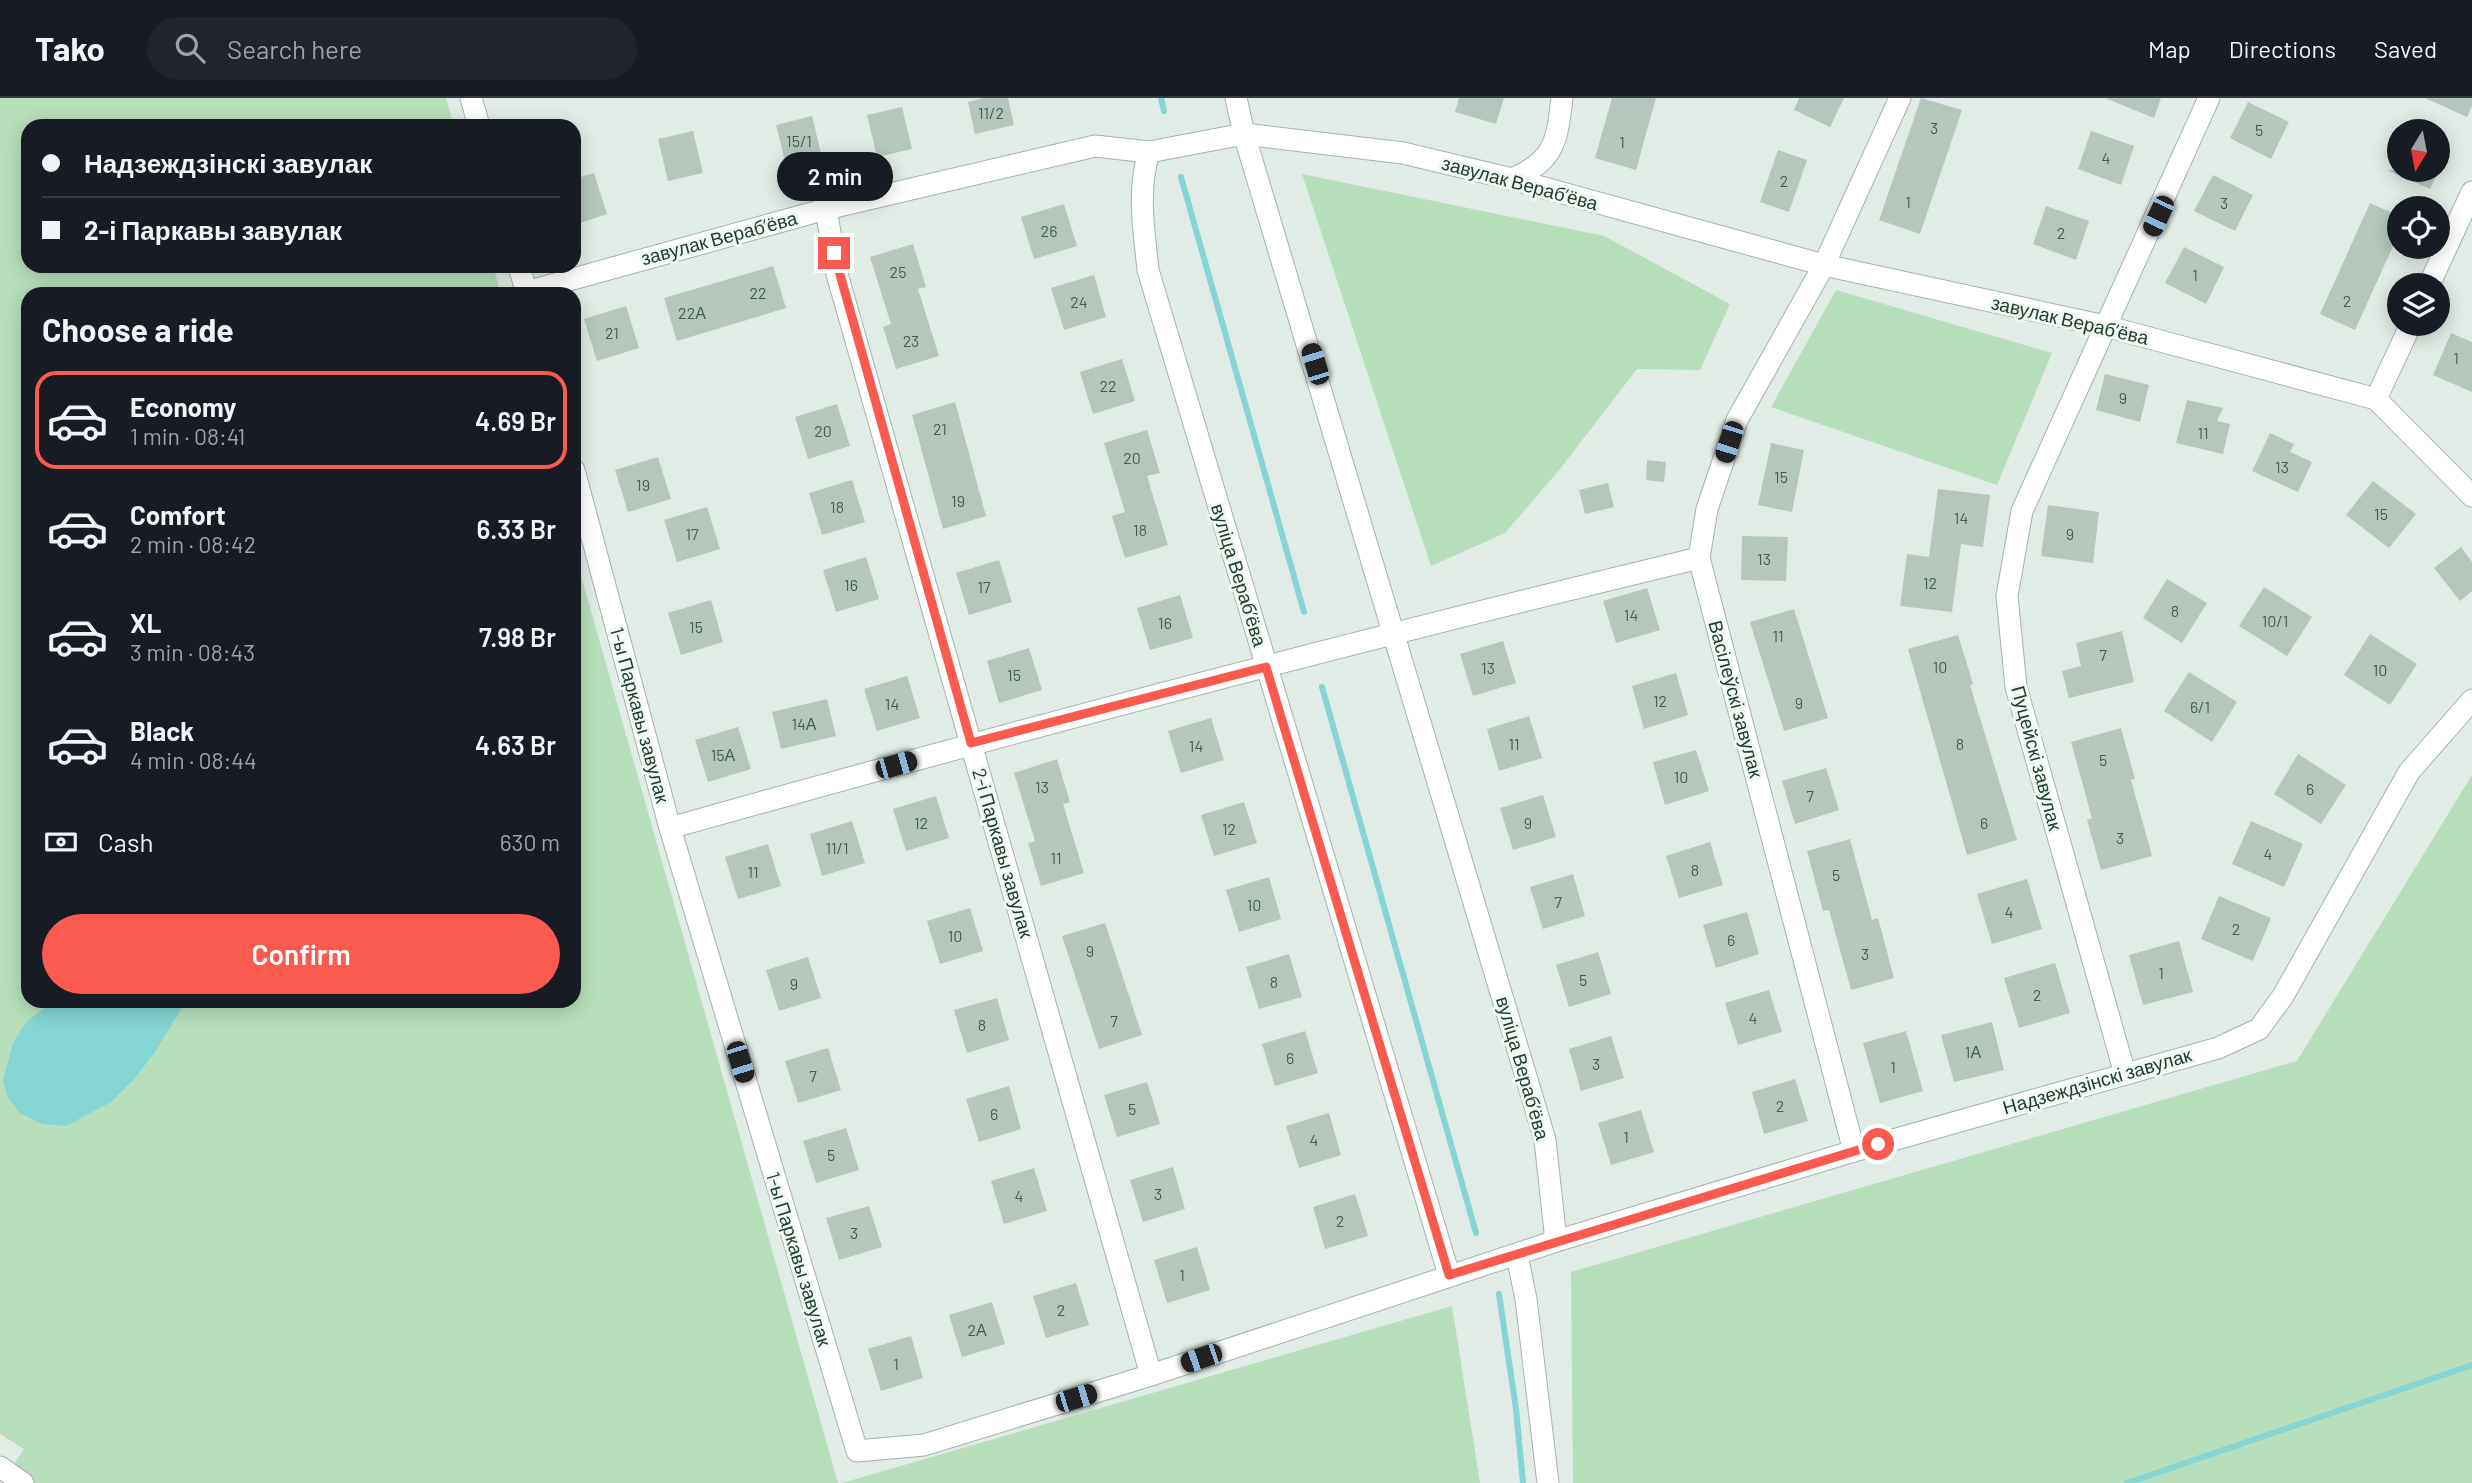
<!DOCTYPE html>
<html lang="en">
<head>
<meta charset="utf-8">
<style>
  body { margin:0; font-family:Barlow,sans-serif; background:#20242c; color:#f1f3f6; height:100vh; display:flex; flex-direction:column; font-size:26px; white-space:nowrap }
  * { box-sizing:border-box; margin:0 }
  p { font-size:23px; color:#9ea1a6 }
  .icon { flex:none; width:38px; height:38px; fill:none; stroke:currentColor; stroke-width:2; stroke-linecap:round; stroke-linejoin:round }
  .map { position:relative; flex:1; overflow:hidden }
  .sheet { position:absolute; left:21px; top:189px; width:560px; height:721px; display:flex; flex-direction:column; background:#171b24; border-radius:21px; box-shadow:0 4px 18px #0003 }
  .sheet>* { flex:none }
  .top-card { position:absolute; left:21px; top:21px; width:560px; height:154px; border-radius:21px; box-shadow:0 4px 18px #0003; display:grid; align-content:center; height:154px; padding:0 21px; background:#171b24 }
  .needle { width:46px; rotate:190deg }
  .buttons { position:absolute; left:2387px; top:21px; display:grid; gap:14px }
  .buttons a { display:grid; place-items:center; width:63px; height:63px; border-radius:50%; background:#171b24; box-shadow:0 4px 18px #0003; font-size:35px }
  .end { position:absolute; width:32px; height:32px; margin:-16px; border:9px solid #fb5b4f; background:#fff; box-shadow:0 0 0 4px #fff }
  .from { border-radius:50% }
  .bubble { position:absolute; height:49px; border-radius:24px; background:#171b24; box-shadow:0 4px 18px #0003; font-size:23px; font-weight:600; line-height:49px; text-align:center }
  .car { position:absolute; width:21px; height:42px; margin:-21px -10px; border-radius:9px; box-shadow:0 0 5px 2px #0007; background:linear-gradient(#222 24%,#8ab4d8 0 40%,#222 0 76%,#8ab4d8 0 86%,#222 0) }
  .top-card b { display:flex; align-items:center; gap:24px; height:66px; font-size:26px }
  .top-card b+b { border-top:2px solid #363941 }
  .top-card i { width:18px; height:18px; background:#f1f3f6 }
  ul { padding:0; list-style:none }
  li { display:flex; align-items:center; gap:21px; height:98px; margin:0 14px 10px; padding:0 7px; border:4px solid transparent; border-radius:21px }
  li div { flex:1 }
  li b { display:block; font-size:26px }
  li em { font-style:normal; font-weight:600 }
  li.current { border-color:#fb5b4f }
  li>.icon { width:63px; height:63px; stroke-width:1.5 }
  h2 { padding:0 21px; font-size:32px; line-height:84px }
  .pay { display:flex; align-items:center; gap:18px; height:77px; padding:0 21px; font-size:26px }
  .pay p { margin-inline-start:auto }
  .action { display:flex; gap:14px; margin-top:auto; padding:14px 21px }
  .action a { flex:1; height:80px; border-radius:42px; background:#fb5b4f; color:#fff; font-size:28px; font-weight:600; line-height:80px; text-align:center }
  header { display:flex; align-items:center; gap:42px; box-sizing:border-box; height:98px; padding:0 35px; background:#171b24; border-bottom:2px solid #363941 }
  header strong { font-size:33px }
  nav { display:flex; gap:38px; margin-inline-start:auto; font-size:24px }
  .search { width:490px; height:63px; background:#20242c; display:flex; align-items:center; gap:18px; box-sizing:border-box; padding:0 24px; border-radius:38px; color:#9ea1a6; font-size:26px }
  .map>svg:first-child { display:block }
</style>
</head>
<body>
<header>
<strong>Tako</strong>
<div class="search"><svg class="icon" aria-label="search" viewBox="0 0 24 24"><circle cx="10" cy="10" r="6"/><path d="M15 15l6 6"/></svg>Search here</div>
<nav><a>Map</a><a>Directions</a><a>Saved</a></nav>
</header>
<div class="map">
<svg width="2472" height="1385" viewBox="0 0 2472 1385">
  <rect width="100%" height="100%" fill="#e0ece5"/>
  <!-- green -->
  <g fill="#b7dfbb">
    <polygon points="0,0 446,0 454,28 28,28 28,168 493,168 501,196 28,196 28,903 574,903 574,453 838,1385 1,1385 24,1351 0,1336"/>
    <polygon points="1302,76 1604,138 1730,206 1700,272 1637,271 1560,371 1505,435 1431,468"/>
    <polygon points="1836,192 2052,255 1997,387 1771,309"/>
    <polygon points="2472,677 2472,1385 1573,1385 1571,1174 2297,963"/>
    <polygon points="1452,1208 1480,1385 842,1385"/>
  </g>
  <!-- water -->
  <polygon fill="#84d5d3" points="54,903 186,903 155,954 134,981 111,1004 66,1028 42,1026 20,1015 8,1000 3,983 13,945 27,923"/>
  <g fill="none" stroke-linecap="round" stroke-linejoin="round">
    <!-- stream -->
    <g stroke="#84d5d3" stroke-width="6">
      <polyline points="1161,0 1164,13"/>
      <polyline points="1181,79 1304,514"/>
      <polyline points="1322,589 1476,1135"/>
      <polyline points="1499,1196 1516,1311 1523,1385"/>
      <polyline points="2127,1385 2472,1267"/>
    </g>
  </g>
  <!-- building -->
  <g fill="#b5c7bd">
    <polygon points="984,0 1008,0 1014,27 975,36 968,4"/>
    <polygon points="1459,0 1504,0 1496,26 1455,14"/>
    <polygon points="1612,0 1656,0 1636,72 1595,60"/>
    <polygon points="1799,0 1844,0 1830,29 1794,12"/>
    <polygon points="1921,0 1962,12 1920,136 1879,122"/>
    <polygon points="2105,0 2161,0 2154,20"/>
    <polygon points="2425,0 2472,0 2472,8 2467,19"/>
    <polygon points="2248,4 2289,24 2271,61 2230,40"/>
    <polygon points="902,9 912,51 877,59 867,17"/>
    <polygon points="812,18 822,60 786,68 776,27"/>
    <polygon points="693,33 703,75 668,83 658,41"/>
    <polygon points="2091,33 2134,48 2121,87 2078,71"/>
    <polygon points="1778,52 1807,62 1789,114 1760,104"/>
    <polygon points="2387,72 2439,72 2430,91"/>
    <polygon points="594,75 607,116 574,127 574,81"/>
    <polygon points="2213,77 2253,97 2235,133 2194,113"/>
    <polygon points="2370,105 2399,118 2399,135 2355,232 2320,216"/>
    <polygon points="1064,106 1077,148 1034,161 1021,119"/>
    <polygon points="2046,108 2089,123 2076,162 2033,146"/>
    <polygon points="913,146 926,189 918,191 939,258 896,271 883,229 891,226 870,159"/>
    <polygon points="2184,149 2224,169 2206,206 2165,185"/>
    <polygon points="773,168 786,210 677,243 664,200"/>
    <polygon points="1094,177 1106,219 1064,232 1051,190"/>
    <polygon points="626,208 639,250 597,263 584,221"/>
    <polygon points="2451,235 2472,244 2472,294 2433,277"/>
    <polygon points="1122,261 1135,303 1093,316 1080,274"/>
    <polygon points="2105,276 2149,287 2140,324 2096,312"/>
    <polygon points="2187,302 2223,310 2217,323 2230,326 2223,356 2176,345"/>
    <polygon points="955,304 986,418 943,431 912,317"/>
    <polygon points="837,306 850,348 808,361 795,319"/>
    <polygon points="1147,332 1160,375 1147,378 1168,447 1125,460 1112,418 1125,414 1104,345"/>
    <polygon points="2270,335 2294,346 2290,354 2312,364 2298,394 2252,373"/>
    <polygon points="1771,345 1804,352 1792,414 1758,407"/>
    <polygon points="658,359 671,401 628,414 615,372"/>
    <polygon points="1647,362 1666,364 1664,384 1646,382"/>
    <polygon points="852,382 865,424 822,437 809,395"/>
    <polygon points="2373,383 2416,416 2389,450 2346,417"/>
    <polygon points="1608,385 1614,409 1585,416 1579,392"/>
    <polygon points="1938,391 1990,397 1983,449 1961,446 1952,514 1900,508 1907,456 1929,459"/>
    <polygon points="2048,407 2099,414 2093,465 2041,458"/>
    <polygon points="707,409 720,451 677,464 664,422"/>
    <polygon points="1742,438 1788,439 1786,483 1741,482"/>
    <polygon points="2461,449 2472,464 2472,493 2460,503 2434,470"/>
    <polygon points="866,459 879,501 836,514 823,472"/>
    <polygon points="999,462 1012,504 969,517 956,475"/>
    <polygon points="2167,481 2207,505 2182,545 2143,520"/>
    <polygon points="2264,489 2312,519 2287,558 2239,528"/>
    <polygon points="1647,490 1660,532 1616,545 1603,503"/>
    <polygon points="1180,497 1193,540 1150,552 1137,510"/>
    <polygon points="711,502 723,544 681,557 668,515"/>
    <polygon points="1794,511 1828,620 1784,633 1750,524"/>
    <polygon points="2122,533 2134,584 2069,600 2062,573 2081,568 2076,545"/>
    <polygon points="2370,536 2417,566 2390,607 2344,577"/>
    <polygon points="1958,537 1973,586 1970,587 2017,742 1967,757 1908,551"/>
    <polygon points="1503,543 1516,585 1473,598 1460,556"/>
    <polygon points="1029,550 1042,592 999,605 987,563"/>
    <polygon points="2189,574 2237,604 2212,644 2164,613"/>
    <polygon points="1676,575 1688,617 1644,631 1632,588"/>
    <polygon points="907,578 920,620 877,633 864,591"/>
    <polygon points="827,601 836,638 781,651 772,614"/>
    <polygon points="1529,618 1542,660 1499,673 1487,631"/>
    <polygon points="1211,620 1224,662 1181,675 1168,633"/>
    <polygon points="738,629 751,671 708,684 695,642"/>
    <polygon points="2121,630 2135,681 2131,682 2152,758 2101,772 2087,722 2092,720 2071,644"/>
    <polygon points="1696,652 1709,693 1665,707 1653,664"/>
    <polygon points="2298,656 2346,687 2321,726 2274,696"/>
    <polygon points="1057,661 1070,704 1063,706 1084,775 1041,788 1028,745 1035,743 1014,675"/>
    <polygon points="1826,670 1839,712 1795,726 1782,683"/>
    <polygon points="1543,697 1556,739 1513,752 1500,710"/>
    <polygon points="936,698 949,740 906,753 893,711"/>
    <polygon points="1244,704 1257,745 1214,758 1201,717"/>
    <polygon points="852,723 865,765 822,778 810,736"/>
    <polygon points="2251,723 2303,746 2284,789 2232,766"/>
    <polygon points="1850,741 1872,822 1878,820 1894,880 1851,892 1829,812 1823,813 1807,753"/>
    <polygon points="1710,744 1723,787 1679,800 1666,758"/>
    <polygon points="768,746 781,788 738,801 725,759"/>
    <polygon points="1573,776 1585,818 1543,831 1530,789"/>
    <polygon points="1269,779 1281,821 1239,834 1226,792"/>
    <polygon points="2027,781 2042,831 1992,846 1977,796"/>
    <polygon points="2219,798 2271,820 2253,863 2201,841"/>
    <polygon points="970,810 983,853 940,866 927,823"/>
    <polygon points="1747,814 1759,856 1716,870 1703,827"/>
    <polygon points="1105,825 1142,937 1099,951 1062,838"/>
    <polygon points="2179,843 2193,894 2143,907 2129,857"/>
    <polygon points="1598,854 1611,896 1569,909 1556,867"/>
    <polygon points="1289,856 1302,899 1259,911 1246,869"/>
    <polygon points="808,859 821,900 779,913 766,872"/>
    <polygon points="2055,865 2070,915 2019,930 2004,880"/>
    <polygon points="1769,892 1782,934 1738,947 1725,905"/>
    <polygon points="997,900 1009,942 967,955 954,912"/>
    <polygon points="1992,924 2004,972 1954,984 1941,937"/>
    <polygon points="1305,933 1318,975 1275,988 1262,946"/>
    <polygon points="1906,933 1923,993 1880,1005 1863,945"/>
    <polygon points="1611,938 1624,980 1581,993 1569,951"/>
    <polygon points="828,950 841,992 798,1005 785,963"/>
    <polygon points="1795,981 1808,1023 1764,1036 1752,994"/>
    <polygon points="1147,984 1160,1026 1117,1039 1104,997"/>
    <polygon points="1009,988 1021,1031 979,1044 966,1001"/>
    <polygon points="1641,1012 1654,1054 1611,1067 1598,1025"/>
    <polygon points="1329,1015 1341,1057 1299,1070 1286,1028"/>
    <polygon points="846,1030 859,1072 816,1085 803,1043"/>
    <polygon points="1173,1069 1185,1111 1143,1124 1130,1082"/>
    <polygon points="1034,1070 1047,1113 1004,1126 991,1083"/>
    <polygon points="1355,1096 1368,1138 1325,1151 1313,1109"/>
    <polygon points="869,1108 882,1149 839,1162 826,1120"/>
    <polygon points="1197,1149 1210,1192 1167,1205 1154,1162"/>
    <polygon points="1076,1185 1089,1227 1046,1240 1033,1198"/>
    <polygon points="992,1204 1005,1246 962,1259 949,1217"/>
    <polygon points="911,1238 923,1280 881,1293 868,1251"/>
  </g>
  <g fill="none" stroke-linecap="round" stroke-linejoin="round">
    <defs>
      <g id="minor">
        <polyline points="471,0 479,28"/>
        <polyline points="1236,0 1244,36 1545,1042 1556,1143"/>
        <path d="M1149,54C1137,93 1144,132 1148,172L1449,1177"/>
        <path d="M1512,81C1555,63 1557,43 1562,0"/>
        <polyline points="826,111 837,176 1151,1277"/>
        <polyline points="519,168 527,196"/>
        <polyline points="2429,187 2472,94"/>
        <polyline points="526,194 826,111 1095,48 1149,54 1244,36 1403,55 1512,81 1824,167 2105,228 2376,301 2472,398"/>
        <polyline points="2376,301 2411,226"/>
        <polyline points="574,372 670,730 857,1353 924,1347 1151,1277 1556,1143 1854,1053 2218,950 2259,931 2283,898 2409,674 2472,602"/>
        <path d="M670,730C1011,634 1354,543 1699,460"/>
        <polyline points="2125,976 2016,589 2007,498 2022,413 2209,0"/>
        <polyline points="1854,1053 1699,460 1707,411 1737,322 1824,167 1900,0"/>
        <polyline points="1517,1158 1526,1201 1548,1385"/>
        <polyline points="0,1369 23,1385"/>
      </g>
    </defs>
    <!-- minor casing -->
    <use href="#minor" stroke="#a3b4ab" stroke-width="23"/>
    <!-- minor -->
    <use href="#minor" stroke="#fff" stroke-width="21"/>
  </g>
  <g fill="none" stroke-linecap="round" stroke-linejoin="round">
    <!-- route -->
    <polyline stroke="#fb5b4f" stroke-width="9" points="834,155 971,645 1266,569 1449,1177 1878,1046"/>
  </g>
  <g text-anchor="middle" stroke-width="6" stroke-linejoin="round" paint-order="stroke">
    <!-- number labels -->
    <g font-size="16" fill="#456053">
      <text x="991" y="21">11/2</text>
      <text x="1934" y="36">3</text>
      <text x="2259" y="38">5</text>
      <text x="799" y="49">15/1</text>
      <text x="1622" y="50">1</text>
      <text x="2106" y="66">4</text>
      <text x="1784" y="89">2</text>
      <text x="1908" y="110">1</text>
      <text x="2224" y="111">3</text>
      <text x="1049" y="139">26</text>
      <text x="2061" y="141">2</text>
      <text x="898" y="180">25</text>
      <text x="2195" y="183">1</text>
      <text x="758" y="201">22</text>
      <text x="2347" y="209">2</text>
      <text x="1079" y="210">24</text>
      <text x="692" y="221">22А</text>
      <text x="612" y="241">21</text>
      <text x="911" y="249">23</text>
      <text x="2456" y="266">1</text>
      <text x="1108" y="294">22</text>
      <text x="2123" y="306">9</text>
      <text x="940" y="337">21</text>
      <text x="823" y="339">20</text>
      <text x="2203" y="341">11</text>
      <text x="1132" y="366">20</text>
      <text x="2282" y="375">13</text>
      <text x="1781" y="385">15</text>
      <text x="643" y="393">19</text>
      <text x="958" y="409">19</text>
      <text x="837" y="415">18</text>
      <text x="2381" y="422">15</text>
      <text x="1961" y="426">14</text>
      <text x="1140" y="438">18</text>
      <text x="692" y="442">17</text>
      <text x="2070" y="442">9</text>
      <text x="1764" y="467">13</text>
      <text x="1930" y="491">12</text>
      <text x="851" y="493">16</text>
      <text x="984" y="495">17</text>
      <text x="2175" y="519">8</text>
      <text x="1631" y="523">14</text>
      <text x="2275" y="529">10/1</text>
      <text x="1165" y="531">16</text>
      <text x="696" y="535">15</text>
      <text x="1778" y="544">11</text>
      <text x="2103" y="563">7</text>
      <text x="1940" y="575">10</text>
      <text x="1488" y="576">13</text>
      <text x="2380" y="578">10</text>
      <text x="1014" y="583">15</text>
      <text x="1660" y="609">12</text>
      <text x="1799" y="611">9</text>
      <text x="892" y="612">14</text>
      <text x="2200" y="615">6/1</text>
      <text x="804" y="632">14А</text>
      <text x="1514" y="652">11</text>
      <text x="1960" y="652">8</text>
      <text x="1196" y="654">14</text>
      <text x="723" y="663">15А</text>
      <text x="2103" y="668">5</text>
      <text x="1681" y="685">10</text>
      <text x="1042" y="695">13</text>
      <text x="2310" y="697">6</text>
      <text x="1810" y="704">7</text>
      <text x="921" y="731">12</text>
      <text x="1528" y="731">9</text>
      <text x="1984" y="731">6</text>
      <text x="1229" y="737">12</text>
      <text x="2120" y="746">3</text>
      <text x="837" y="756">11/1</text>
      <text x="2268" y="762">4</text>
      <text x="1056" y="766">11</text>
      <text x="1695" y="778">8</text>
      <text x="753" y="780">11</text>
      <text x="1836" y="783">5</text>
      <text x="1558" y="810">7</text>
      <text x="1254" y="813">10</text>
      <text x="2009" y="820">4</text>
      <text x="2236" y="837">2</text>
      <text x="955" y="844">10</text>
      <text x="1731" y="848">6</text>
      <text x="1090" y="859">9</text>
      <text x="1865" y="862">3</text>
      <text x="2161" y="881">1</text>
      <text x="1583" y="888">5</text>
      <text x="1274" y="890">8</text>
      <text x="794" y="892">9</text>
      <text x="2037" y="903">2</text>
      <text x="1753" y="926">4</text>
      <text x="1114" y="929">7</text>
      <text x="982" y="933">8</text>
      <text x="1973" y="960">1А</text>
      <text x="1290" y="966">6</text>
      <text x="1596" y="972">3</text>
      <text x="1893" y="975">1</text>
      <text x="813" y="984">7</text>
      <text x="1780" y="1014">2</text>
      <text x="1132" y="1017">5</text>
      <text x="994" y="1022">6</text>
      <text x="1626" y="1045">1</text>
      <text x="1314" y="1048">4</text>
      <text x="831" y="1063">5</text>
      <text x="1158" y="1102">3</text>
      <text x="1019" y="1104">4</text>
      <text x="1340" y="1129">2</text>
      <text x="854" y="1141">3</text>
      <text x="1182" y="1183">1</text>
      <text x="1061" y="1218">2</text>
      <text x="977" y="1238">2А</text>
      <text x="896" y="1272">1</text>
    </g>
    <!-- street labels -->
    <g font-size="19" fill="#203e30" stroke="#f1f8f3">
      <text transform="translate(1520 85) rotate(15)" y="7">завулак Верабʼёва</text>
      <text transform="translate(719 140) rotate(-15)" y="7">завулак Верабʼёва</text>
      <text transform="translate(2070 222) rotate(13)" y="7">завулак Верабʼёва</text>
      <text transform="translate(1239 477) rotate(73)" y="7">вуліца Верабʼёва</text>
      <text transform="translate(1736 601) rotate(75)" y="7">Васілеўскі завулак</text>
      <text transform="translate(640 617) rotate(75)" y="7">1-ы Паркавы завулак</text>
      <text transform="translate(2037 660) rotate(75)" y="7">Пуцейскі завулак</text>
      <text transform="translate(1003 755) rotate(74)" y="7">2-і Паркавы завулак</text>
      <text transform="translate(1523 970) rotate(74)" y="7">вуліца Верабʼёва</text>
      <text transform="translate(2097 983) rotate(-16)" y="7">Надзеждзінскі завулак</text>
      <text transform="translate(799 1161) rotate(73)" y="7">1-ы Паркавы завулак</text>
    </g>
  </g>
</svg>
<div class="buttons">
<a><svg class="needle" viewBox="-14 -14 28 28"><path d="M0-13l5 13h-10z" fill="#e53935"/><path d="M0 13l5-13h-10z" fill="#9ea1a6"/></svg></a>
<a><svg class="icon" aria-label="locate" viewBox="0 0 24 24"><circle cx="12" cy="12" r="6"/><path d="M12 2v4M12 18v4M2 12h4M18 12h4"/></svg></a>
<a><svg class="icon" aria-label="layers" viewBox="0 0 24 24"><path d="M12 4l9 5-9 5-9-5zM3 14l9 5 9-5"/></svg></a>
</div>
<i class="end from" style="left:1878px;top:1046px"></i>
<i class="end" style="left:834px;top:155px"></i>
<div class="bubble" style="left:777px;top:54px;width:116px">2 min</div>
<i class="car" style="left:2158px;top:118px;rotate:205deg"></i>
<i class="car" style="left:1315px;top:266px;rotate:343deg"></i>
<i class="car" style="left:1729px;top:344px;rotate:198deg"></i>
<i class="car" style="left:896px;top:667px;rotate:74deg"></i>
<i class="car" style="left:740px;top:964px;rotate:163deg"></i>
<i class="car" style="left:1201px;top:1260px;rotate:251deg"></i>
<i class="car" style="left:1076px;top:1300px;rotate:73deg"></i>
<div class="top-card">
<b><i class="from"></i>Надзеждзінскі завулак</b>
<b><i></i>2-і Паркавы завулак</b>
</div>
<section class="sheet">
<h2>Choose a ride</h2>
<ul>
<li class="current"><svg class="icon" aria-label="car" viewBox="0 0 24 24"><path d="M5 17H2v-5l4-1 3-4h7l3 4 3 1v5h-3M9 17h6M6 11h13"/><circle cx="7" cy="17" r="2"/><circle cx="17" cy="17" r="2"/></svg><div><b>Economy</b><p>1 min · 08:41</p></div><em>4.69 Br</em></li>
<li><svg class="icon" aria-label="car" viewBox="0 0 24 24"><path d="M5 17H2v-5l4-1 3-4h7l3 4 3 1v5h-3M9 17h6M6 11h13"/><circle cx="7" cy="17" r="2"/><circle cx="17" cy="17" r="2"/></svg><div><b>Comfort</b><p>2 min · 08:42</p></div><em>6.33 Br</em></li>
<li><svg class="icon" aria-label="car" viewBox="0 0 24 24"><path d="M5 17H2v-5l4-1 3-4h7l3 4 3 1v5h-3M9 17h6M6 11h13"/><circle cx="7" cy="17" r="2"/><circle cx="17" cy="17" r="2"/></svg><div><b>XL</b><p>3 min · 08:43</p></div><em>7.98 Br</em></li>
<li><svg class="icon" aria-label="car" viewBox="0 0 24 24"><path d="M5 17H2v-5l4-1 3-4h7l3 4 3 1v5h-3M9 17h6M6 11h13"/><circle cx="7" cy="17" r="2"/><circle cx="17" cy="17" r="2"/></svg><div><b>Black</b><p>4 min · 08:44</p></div><em>4.63 Br</em></li>
</ul>
<div class="pay"><svg class="icon" aria-label="cash" viewBox="0 0 24 24"><path d="M3 7h18v10H3z"/><circle cx="12" cy="12" r="2"/></svg>Cash<p>630 m</p></div>
<div class="action"><a>Confirm</a></div>
</section>
</div>
</body>
</html>
